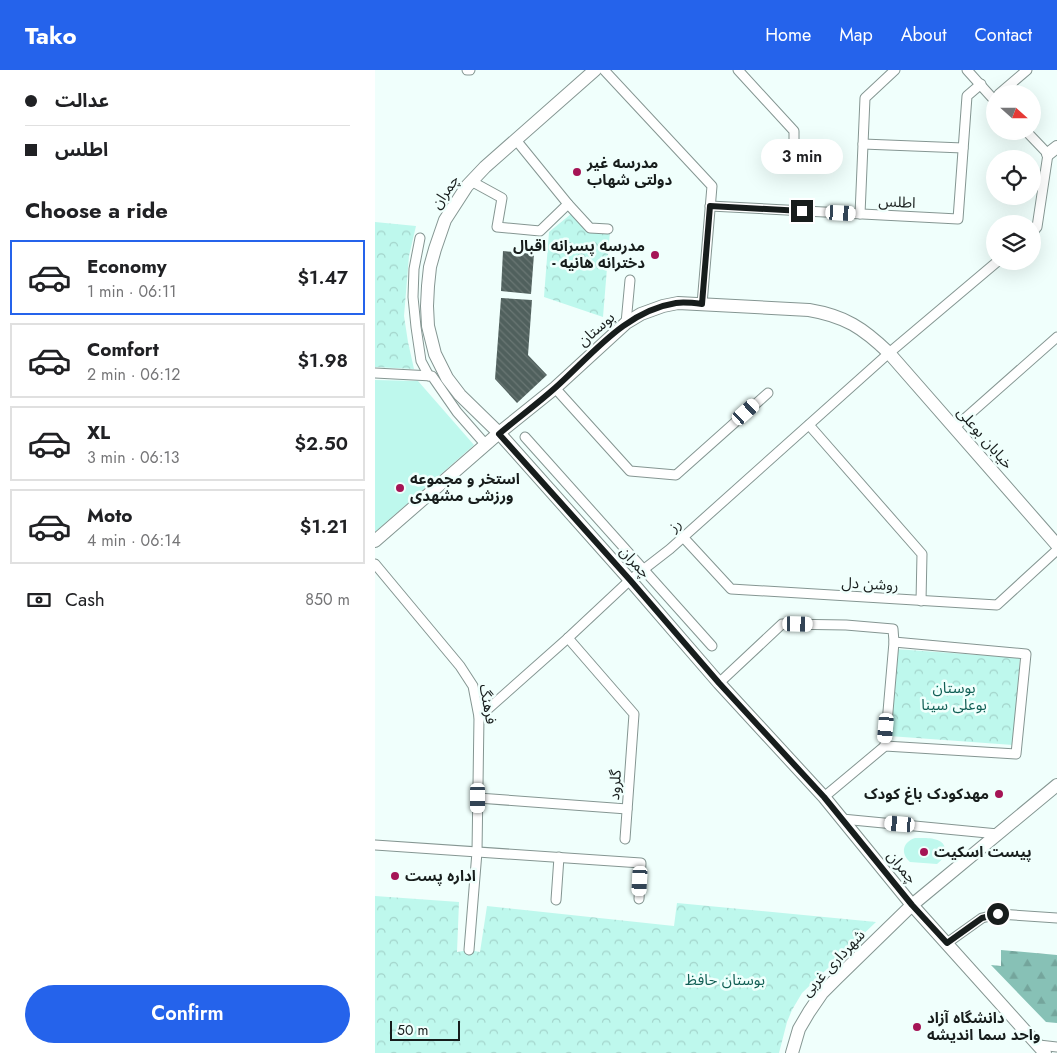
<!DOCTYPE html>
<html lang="en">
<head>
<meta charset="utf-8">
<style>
  body { margin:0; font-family:Jost,"Noto Sans Arabic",sans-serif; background:#f2f2f2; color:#202124; height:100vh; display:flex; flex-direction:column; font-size:19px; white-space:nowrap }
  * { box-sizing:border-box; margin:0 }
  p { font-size:16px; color:#757577 }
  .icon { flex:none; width:28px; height:28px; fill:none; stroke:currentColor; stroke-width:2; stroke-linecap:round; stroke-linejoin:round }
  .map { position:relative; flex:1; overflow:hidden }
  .side { display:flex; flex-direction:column; background:#fff; width:375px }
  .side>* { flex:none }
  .top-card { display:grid; align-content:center; height:110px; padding:0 25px; background:#fff }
  .needle { width:32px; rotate:111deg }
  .tools { position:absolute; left:611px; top:15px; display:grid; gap:10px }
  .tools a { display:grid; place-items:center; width:55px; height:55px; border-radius:50%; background:#fff; box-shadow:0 5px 20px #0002; font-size:25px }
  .scale { position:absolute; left:15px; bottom:12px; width:70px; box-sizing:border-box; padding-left:5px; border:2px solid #171d1c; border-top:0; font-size:14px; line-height:18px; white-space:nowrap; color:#171d1c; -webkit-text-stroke:4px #f0fffc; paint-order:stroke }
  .end { position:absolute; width:22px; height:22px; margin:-11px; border:6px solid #171d1c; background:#fff; box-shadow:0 0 0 2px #fff }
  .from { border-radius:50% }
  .bubble { position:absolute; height:35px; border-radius:18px; background:#fff; box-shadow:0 5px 20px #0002; font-size:16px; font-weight:600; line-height:35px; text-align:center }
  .car { position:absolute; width:15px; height:30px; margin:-15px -8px; border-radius:6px; box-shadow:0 0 4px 1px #0007; background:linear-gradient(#fff 24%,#345 0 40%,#fff 0 76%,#345 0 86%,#fff 0) }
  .top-card b { display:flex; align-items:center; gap:18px; height:48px; font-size:19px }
  .top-card b+b { border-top:1px solid #e0e0e0 }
  .top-card i { width:12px; height:12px; background:#202124 }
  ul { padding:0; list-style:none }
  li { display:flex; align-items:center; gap:15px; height:75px; margin:0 10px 8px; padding:0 15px; border:2px solid #e0e0e0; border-radius:0px }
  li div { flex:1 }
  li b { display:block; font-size:19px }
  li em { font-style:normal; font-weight:600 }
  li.selected { border-color:#2563eb }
  li>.icon { width:45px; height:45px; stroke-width:1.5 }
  h2 { padding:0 25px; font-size:22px; line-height:60px }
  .pay { display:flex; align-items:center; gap:12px; height:55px; padding:0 25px; font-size:19px }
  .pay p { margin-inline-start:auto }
  .button { display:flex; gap:10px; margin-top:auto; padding:10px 25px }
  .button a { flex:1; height:58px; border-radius:30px; background:#2563eb; color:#fff; font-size:20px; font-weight:600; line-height:58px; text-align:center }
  header { display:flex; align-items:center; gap:30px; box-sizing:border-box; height:70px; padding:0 25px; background:#2563eb; color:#fff }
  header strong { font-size:24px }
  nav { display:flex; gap:28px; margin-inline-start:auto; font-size:18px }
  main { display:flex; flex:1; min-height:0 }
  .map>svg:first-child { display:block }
</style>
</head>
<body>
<header>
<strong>Tako</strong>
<nav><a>Home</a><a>Map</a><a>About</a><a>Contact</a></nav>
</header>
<main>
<section class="side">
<div class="top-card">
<b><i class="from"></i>عدالت</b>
<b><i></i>اطلس</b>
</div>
<h2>Choose a ride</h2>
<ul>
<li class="selected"><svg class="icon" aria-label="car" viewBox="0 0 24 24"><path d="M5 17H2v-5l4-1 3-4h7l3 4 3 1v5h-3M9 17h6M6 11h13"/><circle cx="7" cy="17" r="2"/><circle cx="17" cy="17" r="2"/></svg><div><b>Economy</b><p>1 min · 06:11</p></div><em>$1.47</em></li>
<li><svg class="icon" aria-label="car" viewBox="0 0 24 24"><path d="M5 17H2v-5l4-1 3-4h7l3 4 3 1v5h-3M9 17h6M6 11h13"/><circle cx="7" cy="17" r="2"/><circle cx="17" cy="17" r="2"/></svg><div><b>Comfort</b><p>2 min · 06:12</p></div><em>$1.98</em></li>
<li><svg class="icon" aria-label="car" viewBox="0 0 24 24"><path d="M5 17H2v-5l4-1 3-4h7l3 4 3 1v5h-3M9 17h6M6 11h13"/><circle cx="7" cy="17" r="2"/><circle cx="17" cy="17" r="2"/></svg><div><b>XL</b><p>3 min · 06:13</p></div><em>$2.50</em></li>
<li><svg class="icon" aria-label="car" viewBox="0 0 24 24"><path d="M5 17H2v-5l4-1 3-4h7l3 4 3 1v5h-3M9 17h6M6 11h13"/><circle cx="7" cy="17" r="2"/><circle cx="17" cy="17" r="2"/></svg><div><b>Moto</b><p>4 min · 06:14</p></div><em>$1.21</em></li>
</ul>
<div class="pay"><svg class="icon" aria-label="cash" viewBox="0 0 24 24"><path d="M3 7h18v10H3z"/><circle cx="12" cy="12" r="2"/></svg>Cash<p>850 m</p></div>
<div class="button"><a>Confirm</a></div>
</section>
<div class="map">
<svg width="682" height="983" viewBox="0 0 682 983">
  <defs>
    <pattern id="forest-firs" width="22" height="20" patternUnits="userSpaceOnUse" patternTransform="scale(1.25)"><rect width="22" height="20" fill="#87c1b6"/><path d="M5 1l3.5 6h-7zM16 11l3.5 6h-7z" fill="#74a59c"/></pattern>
    <pattern id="park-crowns" width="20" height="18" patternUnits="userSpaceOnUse" patternTransform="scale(1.25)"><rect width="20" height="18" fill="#bef8ed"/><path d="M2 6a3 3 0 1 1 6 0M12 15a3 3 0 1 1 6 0" fill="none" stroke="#a3d4cb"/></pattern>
    <pattern id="building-back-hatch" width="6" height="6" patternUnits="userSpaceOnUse" patternTransform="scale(1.25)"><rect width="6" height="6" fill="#50605d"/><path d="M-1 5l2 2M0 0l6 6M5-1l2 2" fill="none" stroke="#6a7774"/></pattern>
  </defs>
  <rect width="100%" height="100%" fill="#f0fffc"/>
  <!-- forest -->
  <polygon fill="url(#forest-firs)" points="626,880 682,885 682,953 671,952 616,895 626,896"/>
  <!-- park -->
  <g fill="url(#park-crowns)">
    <polygon points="196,144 202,147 214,160 235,161 228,247 169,227 174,162"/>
    <polygon points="0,152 41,156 34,186 29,246 33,272 39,299 0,297"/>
    <polygon points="520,579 645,588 638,675 514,666"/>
    <polygon points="0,826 84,832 82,882 94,880 105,882 112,836 299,856 302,833 501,852 427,923 417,940 412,952 404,983 0,983"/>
  </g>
  <!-- pitch -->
  <g fill="#bef8ed">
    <polygon points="0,310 43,311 99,375 0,462"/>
    <path d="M540,768C549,768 570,766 570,780C570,786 567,790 562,794L535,792C525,783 528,772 540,768Z"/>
  </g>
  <!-- building -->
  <g fill="url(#building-back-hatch)">
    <polygon points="128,181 159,184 156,224 126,221"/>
    <polygon points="126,228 157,230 153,285 172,305 142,333 120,309"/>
  </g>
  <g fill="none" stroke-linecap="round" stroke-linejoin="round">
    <defs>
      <g id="street">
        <polyline points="92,0 95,0"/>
        <polyline points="229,0 337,116 327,234"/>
        <polyline points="363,0 419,61 419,77"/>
        <polyline points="592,0 620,31"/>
        <polyline points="624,24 652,0"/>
        <polyline points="651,61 673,84 662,157 658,162"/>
        <polyline points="141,70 193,134 215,158 233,159"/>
        <polyline points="488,74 588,78"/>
        <polyline points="96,111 127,128 122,157 165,161 193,134"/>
        <polyline points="335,136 583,149 592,26 606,14"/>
        <polyline points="485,144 490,28 520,0"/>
        <polyline points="45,168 39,199 38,227 41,257 46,291 54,306"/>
        <polyline points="251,253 255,210"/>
        <polyline points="0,303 57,306 82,342 111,375"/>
        <polyline points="180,318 255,401 301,405 393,323"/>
        <polyline points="434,355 547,484 546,531"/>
        <polyline points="579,358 682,267"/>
        <polyline points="150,367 337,576"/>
        <polyline points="308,467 356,519 622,535 682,480"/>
        <polyline points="0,494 85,596 98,616 104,647 102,782 94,880"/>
        <polyline points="193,568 259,644 250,769"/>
        <polyline points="344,613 407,554 471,555 518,559 519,572 510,676"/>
        <polyline points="104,647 193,568 255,510 295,479 514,283 623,191"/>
        <polyline points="449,727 510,676 641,684 651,584 519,572"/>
        <polyline points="103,728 252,739"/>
        <polyline points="467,749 623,764"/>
        <polyline points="0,775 266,793 264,829"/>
        <polyline points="181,830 184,787"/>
        <polyline points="572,873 607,848 623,844 682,848"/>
        <polyline points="664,975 682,977"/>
      </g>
      <g id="secondary">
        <polyline points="220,0 110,97 92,116 70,150 60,179 55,197 53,216 52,236 53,256 60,284 72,308 85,325 124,363 255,510 344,613 449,727 537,835 670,983"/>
        <polyline points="673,84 682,77"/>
        <path d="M0,471L124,363L180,318L251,253L266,244L288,236L303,233L434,240C470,246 488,258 514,283L682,475"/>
        <polyline points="417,983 424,959 434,942 447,923 462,908 537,835 682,715"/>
      </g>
    </defs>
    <!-- street casing -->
    <use href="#street" stroke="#859692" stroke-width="11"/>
    <!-- secondary casing -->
    <use href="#secondary" stroke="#859692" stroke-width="14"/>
    <!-- street -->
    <use href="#street" stroke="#fff" stroke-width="9"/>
    <!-- secondary -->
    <use href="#secondary" stroke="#fff" stroke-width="12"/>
  </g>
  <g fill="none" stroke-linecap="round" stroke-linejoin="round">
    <!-- route -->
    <path stroke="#171d1c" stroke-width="6" d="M427,141L335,136L327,234C319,233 309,232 301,233C250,241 217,285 180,318C162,334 143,348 124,364L255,510L344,613L449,727L537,835L572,873L607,848L623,844"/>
  </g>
  <!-- markers -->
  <g fill="#a51455" stroke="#f0fffc" stroke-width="2">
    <circle cx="202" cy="102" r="5"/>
    <circle cx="280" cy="185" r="5"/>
    <circle cx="25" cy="418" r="5"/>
    <circle cx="624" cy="724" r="5"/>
    <circle cx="549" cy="782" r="5"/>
    <circle cx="20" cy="806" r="5"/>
    <circle cx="542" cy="957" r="5"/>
  </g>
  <g text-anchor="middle" stroke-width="5" stroke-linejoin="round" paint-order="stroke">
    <!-- poi labels -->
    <g font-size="15" font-weight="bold" fill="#171d1c" stroke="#f0fffc" text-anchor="start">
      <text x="212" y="98">مدرسه غیر<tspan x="212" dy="17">دولتی شهاب</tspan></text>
      <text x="270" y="181" text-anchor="end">مدرسه پسرانه اقبال<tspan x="270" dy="17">- دخترانه هانیه</tspan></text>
      <text x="35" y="414">استخر و مجموعه<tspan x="35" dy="17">ورزشی مشهدی</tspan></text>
      <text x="614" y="729" text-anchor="end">مهدکودک باغ کودک</text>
      <text x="559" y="787">پیست اسکیت</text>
      <text x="30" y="811">اداره پست</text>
      <text x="552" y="953">دانشگاه آزاد<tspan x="552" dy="17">واحد سما اندیشه</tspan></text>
    </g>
    <!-- street labels -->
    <g font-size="15" fill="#171d1c" stroke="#f0fffc">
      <text transform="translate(70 122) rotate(-56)" y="5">چمران</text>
      <text transform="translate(522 132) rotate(3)" y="5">اطلس</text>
      <text transform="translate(221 259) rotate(-41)" y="5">بوستان</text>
      <text transform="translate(610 368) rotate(49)" y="5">خیابان بوعلی</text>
      <text transform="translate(300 455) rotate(-42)" y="5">رز</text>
      <text transform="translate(260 492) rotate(48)" y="5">چمران</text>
      <text transform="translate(495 514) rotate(3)" y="5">روشن دل</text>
      <text transform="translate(113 634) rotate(80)" y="5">فرهنگ</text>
      <text transform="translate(240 715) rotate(-86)" y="5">گلرود</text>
      <text transform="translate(527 797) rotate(51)" y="5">چمران</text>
      <text transform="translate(458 893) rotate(-47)" y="5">شهرداری غربی</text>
    </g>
    <!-- park labels -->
    <g font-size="15" fill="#115f55" stroke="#f0fffc">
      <text x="579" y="623">بوستان<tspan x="579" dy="17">بوعلی سینا</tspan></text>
      <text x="350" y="915">بوستان حافظ</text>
    </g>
  </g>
</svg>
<div class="tools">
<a><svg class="needle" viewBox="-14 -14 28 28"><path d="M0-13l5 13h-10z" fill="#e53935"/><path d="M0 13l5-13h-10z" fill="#757577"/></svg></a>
<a><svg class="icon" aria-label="locate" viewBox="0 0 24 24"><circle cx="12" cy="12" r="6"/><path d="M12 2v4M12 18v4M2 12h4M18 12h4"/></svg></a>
<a><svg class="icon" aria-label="layers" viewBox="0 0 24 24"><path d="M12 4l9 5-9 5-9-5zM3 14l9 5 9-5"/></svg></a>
</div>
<div class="scale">50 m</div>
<i class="end from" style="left:623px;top:844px"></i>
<i class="end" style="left:427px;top:141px"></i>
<div class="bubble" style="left:386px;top:69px;width:82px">3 min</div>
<i class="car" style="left:466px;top:143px;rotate:93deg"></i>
<i class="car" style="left:371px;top:342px;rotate:48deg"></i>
<i class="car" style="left:423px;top:554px;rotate:91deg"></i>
<i class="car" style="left:511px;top:658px;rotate:185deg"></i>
<i class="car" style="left:103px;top:728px;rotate:180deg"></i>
<i class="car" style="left:525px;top:754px;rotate:275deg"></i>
<i class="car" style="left:265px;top:811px;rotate:183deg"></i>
</div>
</main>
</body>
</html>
